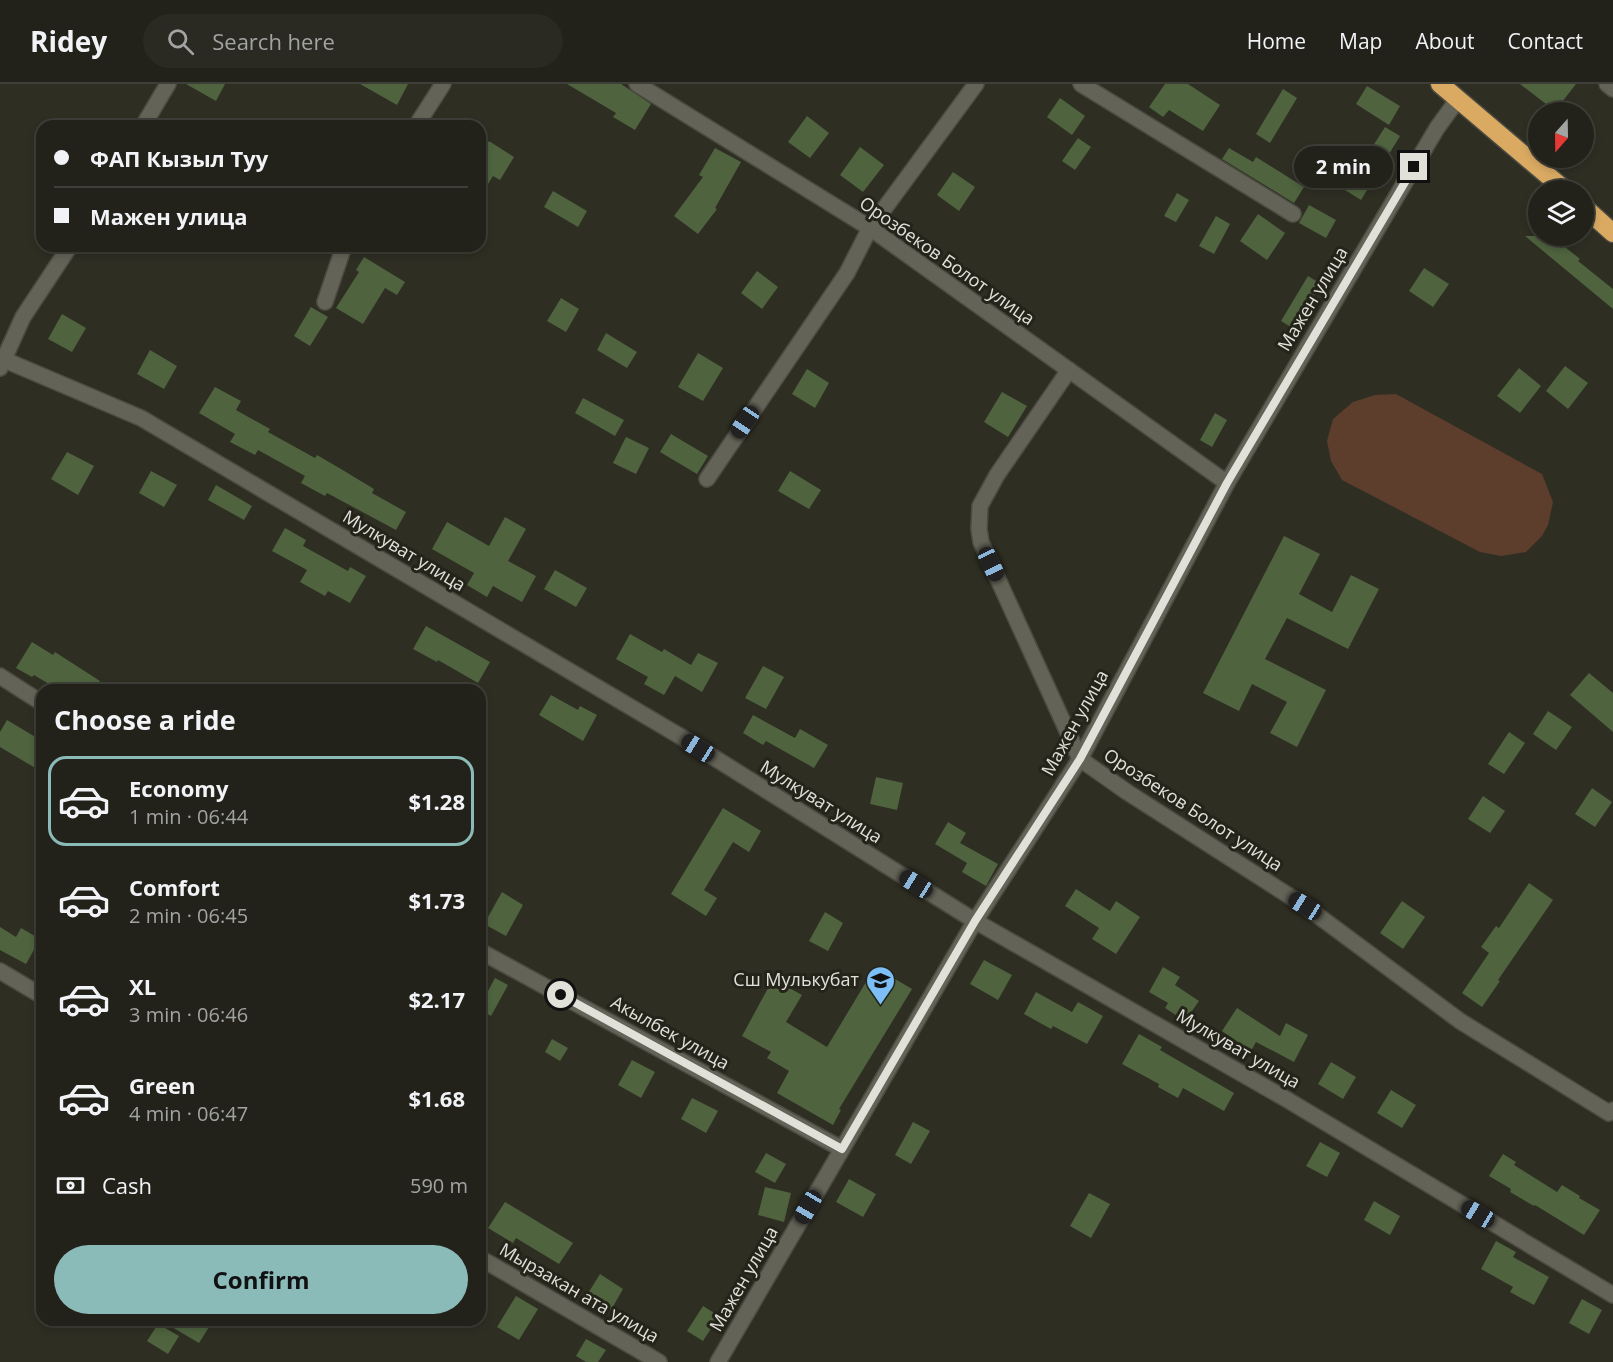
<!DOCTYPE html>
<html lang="en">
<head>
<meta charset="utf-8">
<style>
  body { margin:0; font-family:"Open Sans",sans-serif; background:#2a2a23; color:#f1f3f6; height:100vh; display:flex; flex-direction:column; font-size:22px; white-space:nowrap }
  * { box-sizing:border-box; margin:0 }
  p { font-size:20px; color:#a2a4a2 }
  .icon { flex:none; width:33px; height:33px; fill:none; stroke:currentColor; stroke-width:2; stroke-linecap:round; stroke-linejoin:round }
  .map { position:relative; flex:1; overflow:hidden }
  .details { position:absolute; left:36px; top:600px; width:450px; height:642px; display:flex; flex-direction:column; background:#22221a; border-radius:18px; box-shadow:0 3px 9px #0003,0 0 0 2px #3f3f39 }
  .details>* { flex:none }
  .hud { position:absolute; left:36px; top:36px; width:450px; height:132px; border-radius:18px; box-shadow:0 3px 9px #0003,0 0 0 2px #3f3f39; display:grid; align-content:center; height:132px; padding:0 18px; background:#22221a }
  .needle { width:39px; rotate:200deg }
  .fabs { position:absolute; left:1528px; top:18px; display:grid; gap:12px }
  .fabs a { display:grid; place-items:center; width:66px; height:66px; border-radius:50%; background:#22221a; box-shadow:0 3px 9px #0003,0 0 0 2px #3f3f39; font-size:30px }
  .end { position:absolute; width:27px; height:27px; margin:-14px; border:8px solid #e1e1da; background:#111; box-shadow:0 0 0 3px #111 }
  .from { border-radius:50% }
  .bubble { position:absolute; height:42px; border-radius:21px; background:#22221a; box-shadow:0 3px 9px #0003,0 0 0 2px #3f3f39; font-size:20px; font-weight:700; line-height:42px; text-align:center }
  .car { position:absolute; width:18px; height:36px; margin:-18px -9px; border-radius:8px; box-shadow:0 0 4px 2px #0007; background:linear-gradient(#222 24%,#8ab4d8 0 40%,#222 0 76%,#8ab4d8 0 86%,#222 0) }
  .hud b { display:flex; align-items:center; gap:21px; height:57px; font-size:22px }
  .hud b+b { border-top:2px solid #3f3f39 }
  .hud i { width:15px; height:15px; background:#f1f3f6 }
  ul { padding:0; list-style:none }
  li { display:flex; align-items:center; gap:18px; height:90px; margin:0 12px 9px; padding:0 6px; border:3px solid transparent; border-radius:18px }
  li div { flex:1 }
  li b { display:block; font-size:22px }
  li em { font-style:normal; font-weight:700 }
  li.on { border-color:#8bbbb9 }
  li>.icon { width:54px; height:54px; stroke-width:1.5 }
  h2 { padding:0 18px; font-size:27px; line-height:72px }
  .pay { display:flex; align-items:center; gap:15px; height:66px; padding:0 18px; font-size:22px }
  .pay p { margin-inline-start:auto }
  .action { display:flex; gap:12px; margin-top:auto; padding:12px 18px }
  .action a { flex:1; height:69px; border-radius:36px; background:#8bbbb9; color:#111; font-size:24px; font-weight:700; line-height:69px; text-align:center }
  header { display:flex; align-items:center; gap:36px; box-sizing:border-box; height:84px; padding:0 30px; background:#22221a; border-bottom:2px solid #3f3f39 }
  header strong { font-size:28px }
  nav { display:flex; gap:33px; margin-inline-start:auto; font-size:21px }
  .search { width:420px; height:54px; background:#2a2a23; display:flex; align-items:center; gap:15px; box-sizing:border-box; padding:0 21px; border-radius:33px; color:#a2a4a2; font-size:22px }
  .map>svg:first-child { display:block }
</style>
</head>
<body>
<header>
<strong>Ridey</strong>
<div class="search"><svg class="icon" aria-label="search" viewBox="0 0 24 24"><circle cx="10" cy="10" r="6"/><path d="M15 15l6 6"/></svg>Search here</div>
<nav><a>Home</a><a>Map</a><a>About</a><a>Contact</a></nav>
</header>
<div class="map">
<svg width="1613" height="1278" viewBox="0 0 1613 1278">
  <rect width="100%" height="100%" fill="#2e2e23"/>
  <!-- green -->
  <polygon fill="#5d3d2c" points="1396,310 1542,390 1553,418 1548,441 1542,452 1526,468 1501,472 1480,468 1342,396 1331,377 1327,357 1333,335 1353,318 1375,311"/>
  <!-- building -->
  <g fill="#4e633e">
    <polygon points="186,0 225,0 216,17"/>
    <polygon points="360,0 408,0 397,21"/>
    <polygon points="567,0 621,0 651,20 635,46 613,33 616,29"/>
    <polygon points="1165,0 1188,0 1220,21 1203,47 1169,26 1163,33 1149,23"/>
    <polygon points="1520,0 1576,0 1555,27"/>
    <polygon points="1367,2 1400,22 1389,41 1356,20"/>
    <polygon points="1283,5 1297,14 1270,59 1256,50"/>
    <polygon points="1060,14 1085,32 1072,51 1047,33"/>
    <polygon points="807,32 829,49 810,74 788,58"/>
    <polygon points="1385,43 1400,52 1361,116 1345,106"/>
    <polygon points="1078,54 1091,63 1075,86 1062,77"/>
    <polygon points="489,57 514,73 500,96 493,92 480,113 480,72"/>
    <polygon points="860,63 884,81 863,108 840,91"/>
    <polygon points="715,64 741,78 715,124 717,125 698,150 674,132 703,93 699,91"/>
    <polygon points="1229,64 1253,78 1256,73 1304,103 1294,119 1222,75"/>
    <polygon points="953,88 975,103 959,127 937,111"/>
    <polygon points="553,107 587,127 578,143 544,123"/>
    <polygon points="1177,109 1189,116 1176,138 1164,132"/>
    <polygon points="1309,121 1336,136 1326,154 1299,139"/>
    <polygon points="1258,130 1285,149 1267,176 1240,157"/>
    <polygon points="1216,132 1230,140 1214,170 1199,162"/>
    <polygon points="1525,152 1551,152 1580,175 1578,177 1613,205 1613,225"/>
    <polygon points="364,173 405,198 397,211 385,204 363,240 336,224 359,188 356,186"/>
    <polygon points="1424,184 1449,200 1433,223 1409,207"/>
    <polygon points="757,187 778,203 762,225 741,209"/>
    <polygon points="1308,192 1321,200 1294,245 1281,237"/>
    <polygon points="561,214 579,225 566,248 547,237"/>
    <polygon points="311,223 328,233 310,262 294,252"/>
    <polygon points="62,230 86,244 72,268 48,255"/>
    <polygon points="606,249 637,268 627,284 597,266"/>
    <polygon points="150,266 177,282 164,305 137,290"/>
    <polygon points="698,269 723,284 703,317 678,303"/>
    <polygon points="1565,282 1588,299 1568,325 1546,307"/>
    <polygon points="1519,284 1541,302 1520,329 1497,312"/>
    <polygon points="807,285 829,299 815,324 792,310"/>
    <polygon points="215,303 241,317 236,326 270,345 268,348 315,374 317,371 341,385 374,405 372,409 406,428 396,446 327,409 325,412 301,399 305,392 258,366 255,371 230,358 235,350 199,329"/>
    <polygon points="1002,308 1027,322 1008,353 984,338"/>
    <polygon points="583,314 624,336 615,352 575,329"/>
    <polygon points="1215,329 1227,336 1212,363 1200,356"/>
    <polygon points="671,350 708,372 697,390 660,368"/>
    <polygon points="626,353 649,364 636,390 613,379"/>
    <polygon points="67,368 94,382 78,411 51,395"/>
    <polygon points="151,387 177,401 164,423 139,409"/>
    <polygon points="790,387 821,406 809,425 778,407"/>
    <polygon points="216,401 252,422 244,436 208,416"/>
    <polygon points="505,433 526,445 508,477 536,492 522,518 493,502 487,513 467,501 474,489 432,465 447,438 489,462"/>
    <polygon points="285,444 306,456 303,462 348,487 350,483 366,492 350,519 328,507 325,512 300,498 307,486 272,467"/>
    <polygon points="1284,452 1320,470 1299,510 1332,528 1351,491 1379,505 1348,565 1287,534 1265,575 1326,606 1297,663 1270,649 1287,618 1252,600 1239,627 1203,609"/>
    <polygon points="555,486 587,504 576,523 544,505"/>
    <polygon points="426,542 490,578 478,599 438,576 437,578 413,565"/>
    <polygon points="630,550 662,568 664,565 691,581 698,569 718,579 702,608 675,592 664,611 644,600 648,593 616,575"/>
    <polygon points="32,558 53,571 55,568 100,597 94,606 59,606 34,591 32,593 16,584"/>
    <polygon points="763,582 784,593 766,625 745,614"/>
    <polygon points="1589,589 1613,609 1613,648 1570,611"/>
    <polygon points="551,611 578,626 580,622 597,631 583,657 539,631"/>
    <polygon points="1548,627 1572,643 1556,666 1533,650"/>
    <polygon points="753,631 795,654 800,645 828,661 814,684 766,657 763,661 743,649"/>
    <polygon points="7,636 42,657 42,688 0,663 0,648"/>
    <polygon points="1509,648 1525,659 1504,690 1488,680"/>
    <polygon points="876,693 903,699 897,726 870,720"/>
    <polygon points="1592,704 1612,718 1595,743 1575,730"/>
    <polygon points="1483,712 1505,727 1490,749 1468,735"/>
    <polygon points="723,724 761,747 749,768 733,758 704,806 717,814 706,832 671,810"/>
    <polygon points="948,738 966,749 960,759 998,780 986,802 962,788 967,779 935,760"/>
    <polygon points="1529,799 1553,816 1498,896 1500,897 1482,923 1462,909 1489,869 1481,863 1496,842 1499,844"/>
    <polygon points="1076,805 1110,827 1116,817 1140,833 1116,870 1092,855 1099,844 1065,822"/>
    <polygon points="502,808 523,821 506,852 484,840"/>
    <polygon points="1402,817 1425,833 1403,865 1380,849"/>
    <polygon points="825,828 843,839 828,867 809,857"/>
    <polygon points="0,843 16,853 21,844 40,855 26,880 0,866"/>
    <polygon points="984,876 1012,891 998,916 970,900"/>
    <polygon points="875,883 912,905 839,1025 841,1026 833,1041 777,1009 789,987 767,974 771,968 742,952 773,895 802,911 786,938 827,963"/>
    <polygon points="1163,883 1180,893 1175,901 1199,917 1185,937 1165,924 1168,919 1149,908"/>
    <polygon points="495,894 508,901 491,932 480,926 480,922"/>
    <polygon points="1036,908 1072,928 1078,918 1103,932 1087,960 1053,942 1051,945 1024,930"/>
    <polygon points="1237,924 1280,952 1286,939 1308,951 1294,978 1256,958 1251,967 1222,947"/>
    <polygon points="1139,950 1162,963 1160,966 1234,1009 1224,1027 1183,1004 1178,1014 1158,1003 1159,1000 1122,980"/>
    <polygon points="552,955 568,964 560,977 545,968"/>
    <polygon points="632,976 655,988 641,1014 618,1001"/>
    <polygon points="1331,978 1356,993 1343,1015 1318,1000"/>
    <polygon points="1391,1006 1416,1021 1402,1044 1377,1029"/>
    <polygon points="692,1014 718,1027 706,1049 681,1035"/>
    <polygon points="913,1038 930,1047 911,1080 895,1071"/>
    <polygon points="1320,1058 1340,1069 1327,1093 1306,1082"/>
    <polygon points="766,1069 786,1080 775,1099 755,1088"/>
    <polygon points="1503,1070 1516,1078 1514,1081 1557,1108 1562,1101 1580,1112 1579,1114 1600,1126 1584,1151 1535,1121 1534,1122 1510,1108 1511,1105 1489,1092"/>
    <polygon points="849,1095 876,1110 863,1133 836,1118"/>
    <polygon points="765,1103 791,1109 784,1138 758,1131"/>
    <polygon points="1089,1109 1110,1120 1091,1154 1070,1142"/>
    <polygon points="1374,1117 1400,1132 1390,1151 1364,1136"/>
    <polygon points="505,1118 573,1159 559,1180 516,1154 513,1159 488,1144"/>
    <polygon points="1496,1157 1516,1168 1513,1173 1549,1193 1534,1221 1510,1208 1513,1203 1481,1185"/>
    <polygon points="600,1190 623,1205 611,1226 587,1211"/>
    <polygon points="516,1212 538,1225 519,1256 497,1243"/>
    <polygon points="1582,1215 1602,1226 1589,1250 1569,1239"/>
    <polygon points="703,1222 719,1232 703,1257 687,1247"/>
    <polygon points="160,1236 198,1236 209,1243 199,1259"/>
    <polygon points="158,1240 179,1252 168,1270 147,1257"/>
    <polygon points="586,1255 606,1266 598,1278 586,1278 576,1272"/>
  </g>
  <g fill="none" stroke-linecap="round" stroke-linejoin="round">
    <defs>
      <g id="street">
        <polyline points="637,0 870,144 1227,399"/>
        <polyline points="1081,0 1293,130"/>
        <polyline points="1607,0 1613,5"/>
        <polyline points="143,42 168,0"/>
        <polyline points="416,42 443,0"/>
        <polyline points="325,218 344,162"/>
        <polyline points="0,274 141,334 678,651 975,837 1286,1015 1613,1211"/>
        <polyline points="0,284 23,233 70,162"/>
        <polyline points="1069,286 997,391 980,422 979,445 981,458 1080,675 1127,708 1305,822 1460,937 1609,1029 1613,1026"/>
        <polyline points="707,395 847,189 870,144 976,0"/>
        <polyline points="0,592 42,619"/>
        <polyline points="480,867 842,1065"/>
        <polyline points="0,887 42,912"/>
        <polyline points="480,1174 659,1278"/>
        <polyline points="718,1278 975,837 1080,675 1227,399 1437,44 1458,15"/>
      </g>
      <g id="highway">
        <polyline points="1440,0 1565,106"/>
        <polyline points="1584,123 1613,149"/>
      </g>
    </defs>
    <!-- street casing -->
    <use href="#street" stroke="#4b4b42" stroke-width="18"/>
    <!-- highway casing -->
    <use href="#highway" stroke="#4b4b42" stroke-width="21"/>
    <!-- street -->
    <use href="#street" stroke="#646357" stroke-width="15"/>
    <!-- highway -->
    <use href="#highway" stroke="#daaa63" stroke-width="18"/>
  </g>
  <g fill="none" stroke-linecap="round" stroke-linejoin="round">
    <!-- route -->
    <polyline stroke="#e1e1da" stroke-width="8" points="561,911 842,1065 975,837 1080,675 1227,399 1414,83"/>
  </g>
  <!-- icons -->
  <defs>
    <symbol id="school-pin" viewBox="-11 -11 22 30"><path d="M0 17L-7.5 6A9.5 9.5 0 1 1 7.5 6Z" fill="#7bbef8" stroke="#24241a"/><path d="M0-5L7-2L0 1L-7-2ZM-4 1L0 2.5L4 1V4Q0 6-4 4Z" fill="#111"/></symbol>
  </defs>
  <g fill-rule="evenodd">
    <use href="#school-pin" x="864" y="880" width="33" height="45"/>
  </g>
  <g text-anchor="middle" stroke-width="6" stroke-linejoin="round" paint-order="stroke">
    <!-- street labels -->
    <g font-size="18" fill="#e1e1da" stroke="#24241a">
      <text transform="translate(947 177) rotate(35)" y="6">Орозбеков Болот улица</text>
      <text transform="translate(1313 215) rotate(-59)" y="6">Мажен улица</text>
      <text transform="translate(404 467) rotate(31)" y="6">Мулкуват улица</text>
      <text transform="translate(1075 639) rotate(-61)" y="6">Мажен улица</text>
      <text transform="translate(821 718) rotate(32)" y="6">Мулкуват улица</text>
      <text transform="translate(1193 726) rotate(33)" y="6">Орозбеков Болот улица</text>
      <text transform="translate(670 949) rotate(29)" y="6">Акылбек улица</text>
      <text transform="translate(1238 965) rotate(30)" y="6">Мулкуват улица</text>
      <text transform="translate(744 1195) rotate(-60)" y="6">Мажен улица</text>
      <text transform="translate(579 1209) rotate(30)" y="6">Мырзакан ата улица</text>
    </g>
    <!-- poi labels -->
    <g font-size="18" fill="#e1e1da" stroke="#24241a" text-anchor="end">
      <text x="859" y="902">Сш Мулькубат</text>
    </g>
  </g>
</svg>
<div class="fabs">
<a><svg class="needle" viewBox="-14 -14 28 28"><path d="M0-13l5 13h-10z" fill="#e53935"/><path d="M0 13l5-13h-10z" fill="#a2a4a2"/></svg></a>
<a><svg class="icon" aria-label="layers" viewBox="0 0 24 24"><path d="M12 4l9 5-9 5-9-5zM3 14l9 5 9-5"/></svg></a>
</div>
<i class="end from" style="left:561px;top:911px"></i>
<i class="end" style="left:1414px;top:83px"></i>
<div class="bubble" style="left:1294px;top:62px;width:99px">2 min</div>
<i class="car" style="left:745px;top:338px;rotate:214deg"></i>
<i class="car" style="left:991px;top:480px;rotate:155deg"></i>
<i class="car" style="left:698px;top:664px;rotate:302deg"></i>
<i class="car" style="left:916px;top:800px;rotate:302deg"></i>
<i class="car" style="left:1305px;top:822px;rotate:302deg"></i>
<i class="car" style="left:808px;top:1123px;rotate:210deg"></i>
<i class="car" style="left:1478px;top:1130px;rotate:301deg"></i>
<div class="hud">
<b><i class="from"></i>ФАП Кызыл Туу</b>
<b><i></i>Мажен улица</b>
</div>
<section class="details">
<h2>Choose a ride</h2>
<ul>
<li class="on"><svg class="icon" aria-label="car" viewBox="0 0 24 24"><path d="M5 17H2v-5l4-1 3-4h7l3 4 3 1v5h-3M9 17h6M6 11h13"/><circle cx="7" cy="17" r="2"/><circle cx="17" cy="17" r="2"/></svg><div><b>Economy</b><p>1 min · 06:44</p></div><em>$1.28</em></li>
<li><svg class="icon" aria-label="car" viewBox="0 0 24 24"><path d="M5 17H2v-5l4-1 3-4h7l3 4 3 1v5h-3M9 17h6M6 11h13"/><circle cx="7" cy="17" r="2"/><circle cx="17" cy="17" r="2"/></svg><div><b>Comfort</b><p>2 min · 06:45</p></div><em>$1.73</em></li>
<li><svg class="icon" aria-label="car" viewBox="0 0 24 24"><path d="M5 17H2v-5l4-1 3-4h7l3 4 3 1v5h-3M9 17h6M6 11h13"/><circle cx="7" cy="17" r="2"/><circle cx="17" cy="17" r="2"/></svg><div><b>XL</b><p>3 min · 06:46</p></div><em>$2.17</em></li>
<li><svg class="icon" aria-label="car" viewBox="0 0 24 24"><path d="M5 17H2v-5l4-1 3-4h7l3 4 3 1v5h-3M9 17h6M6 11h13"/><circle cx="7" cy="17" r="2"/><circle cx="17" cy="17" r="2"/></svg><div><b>Green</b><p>4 min · 06:47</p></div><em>$1.68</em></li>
</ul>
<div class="pay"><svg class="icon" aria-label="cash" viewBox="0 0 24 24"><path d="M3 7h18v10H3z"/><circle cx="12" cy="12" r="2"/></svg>Cash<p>590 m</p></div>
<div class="action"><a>Confirm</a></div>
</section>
</div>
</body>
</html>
